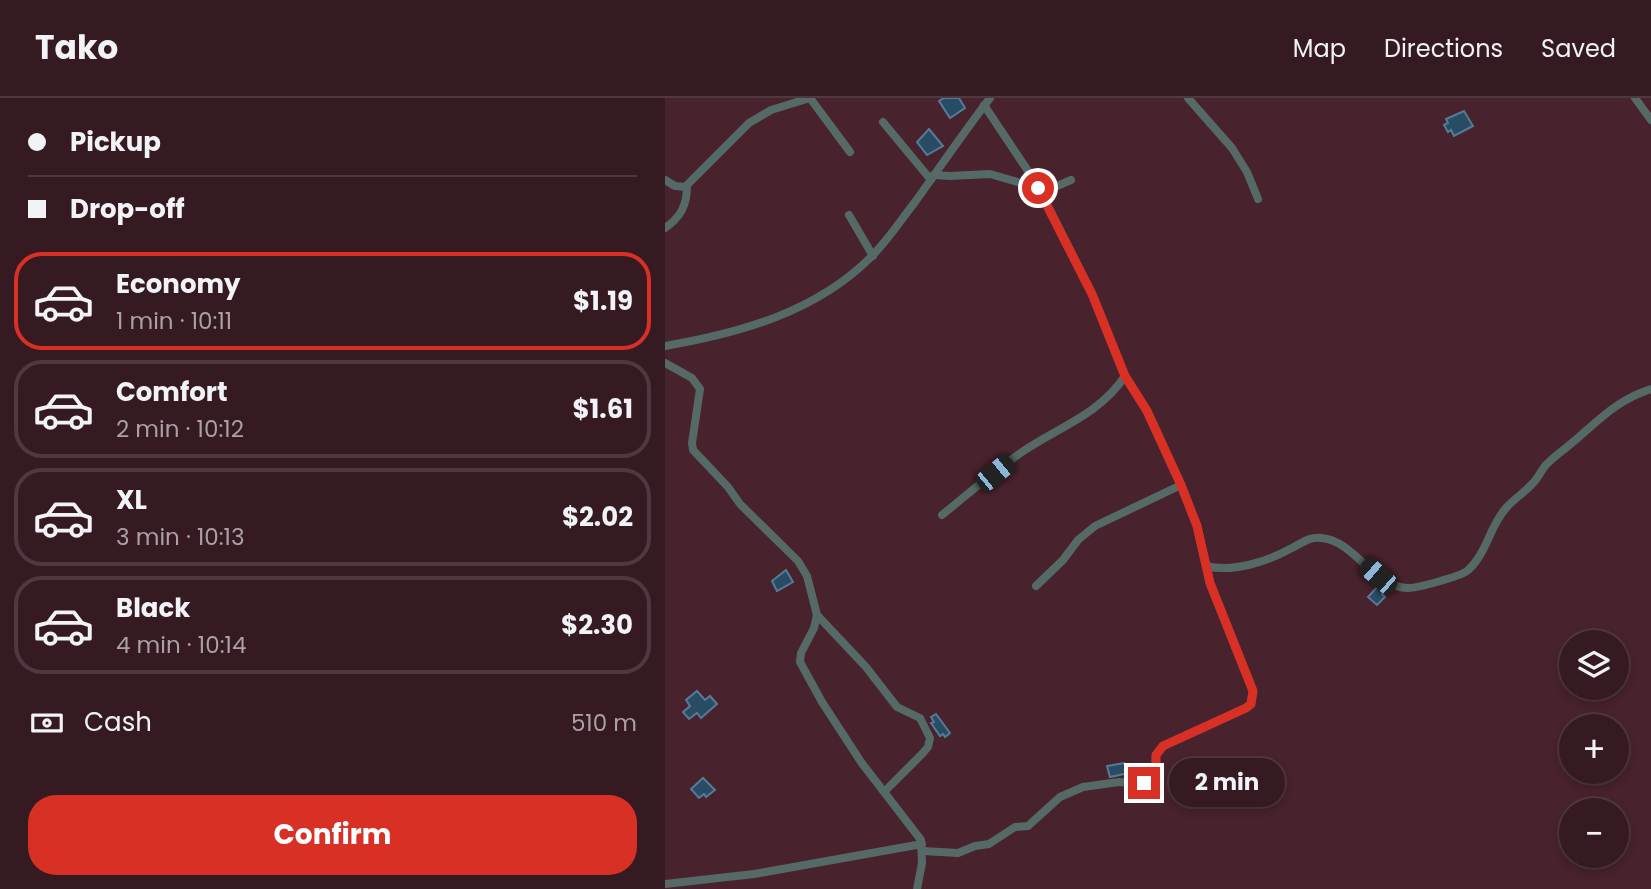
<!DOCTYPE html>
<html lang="en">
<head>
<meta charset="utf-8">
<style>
  body { margin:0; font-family:Poppins,sans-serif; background:#3d232a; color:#f1f3f6; height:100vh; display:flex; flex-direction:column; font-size:26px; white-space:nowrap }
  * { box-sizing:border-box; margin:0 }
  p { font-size:23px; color:#aaa1a5 }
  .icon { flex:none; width:38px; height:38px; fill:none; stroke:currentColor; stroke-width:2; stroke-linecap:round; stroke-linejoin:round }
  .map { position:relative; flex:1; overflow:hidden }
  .drawer { display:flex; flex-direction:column; background:#361a22; width:665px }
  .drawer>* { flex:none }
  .banner { display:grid; align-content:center; height:154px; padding:0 28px; background:#361a22 }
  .fabs { position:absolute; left:894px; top:532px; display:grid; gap:14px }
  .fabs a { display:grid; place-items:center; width:70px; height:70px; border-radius:50%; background:#361a22; box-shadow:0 4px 10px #0003,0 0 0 2px #503840; font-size:35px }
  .end { position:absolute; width:32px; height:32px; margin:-16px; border:9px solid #d93025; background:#fff; box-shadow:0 0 0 4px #fff }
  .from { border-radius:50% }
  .bubble { position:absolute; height:49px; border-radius:24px; background:#361a22; box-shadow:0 4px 10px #0003,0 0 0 2px #503840; font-size:23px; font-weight:700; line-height:49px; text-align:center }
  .car { position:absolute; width:21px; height:42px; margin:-21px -10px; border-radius:9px; box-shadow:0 0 5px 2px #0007; background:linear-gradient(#222 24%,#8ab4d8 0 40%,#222 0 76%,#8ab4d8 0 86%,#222 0) }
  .banner b { display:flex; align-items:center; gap:24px; height:66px; font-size:26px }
  .banner b+b { border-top:2px solid #503840 }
  .banner i { width:18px; height:18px; background:#f1f3f6 }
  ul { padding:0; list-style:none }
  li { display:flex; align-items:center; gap:21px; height:98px; margin:0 14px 10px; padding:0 14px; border:4px solid #503840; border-radius:28px }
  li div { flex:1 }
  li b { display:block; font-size:26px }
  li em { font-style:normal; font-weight:700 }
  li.on { border-color:#d93025 }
  li>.icon { width:63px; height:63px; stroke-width:1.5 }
  .pay { display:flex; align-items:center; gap:18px; height:77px; padding:0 28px; font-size:26px }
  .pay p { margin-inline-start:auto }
  .button { display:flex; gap:14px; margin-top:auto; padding:14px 28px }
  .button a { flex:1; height:80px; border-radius:28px; background:#d93025; color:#fff; font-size:28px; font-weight:700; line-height:80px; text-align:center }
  header { display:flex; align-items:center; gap:42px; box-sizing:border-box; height:98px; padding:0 35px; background:#361a22; border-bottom:2px solid #503840 }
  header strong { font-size:33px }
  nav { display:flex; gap:38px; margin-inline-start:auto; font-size:24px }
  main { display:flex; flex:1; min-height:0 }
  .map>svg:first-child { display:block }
</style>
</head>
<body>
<header>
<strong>Tako</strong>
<nav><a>Map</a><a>Directions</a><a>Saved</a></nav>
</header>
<main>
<section class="drawer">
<div class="banner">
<b><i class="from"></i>Pickup</b>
<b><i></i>Drop-off</b>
</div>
<ul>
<li class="on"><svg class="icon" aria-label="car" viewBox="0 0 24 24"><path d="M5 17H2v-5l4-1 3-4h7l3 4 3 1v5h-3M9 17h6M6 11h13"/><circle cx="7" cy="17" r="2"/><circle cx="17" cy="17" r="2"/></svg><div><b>Economy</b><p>1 min · 10:11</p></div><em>$1.19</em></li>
<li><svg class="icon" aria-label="car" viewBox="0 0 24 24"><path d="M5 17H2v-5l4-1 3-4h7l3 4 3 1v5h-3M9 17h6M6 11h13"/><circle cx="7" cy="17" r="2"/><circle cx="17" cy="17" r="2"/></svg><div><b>Comfort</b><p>2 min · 10:12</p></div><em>$1.61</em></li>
<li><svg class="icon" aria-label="car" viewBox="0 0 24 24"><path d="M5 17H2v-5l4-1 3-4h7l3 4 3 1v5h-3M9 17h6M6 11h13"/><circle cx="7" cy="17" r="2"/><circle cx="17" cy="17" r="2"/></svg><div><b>XL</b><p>3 min · 10:13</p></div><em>$2.02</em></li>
<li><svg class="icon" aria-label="car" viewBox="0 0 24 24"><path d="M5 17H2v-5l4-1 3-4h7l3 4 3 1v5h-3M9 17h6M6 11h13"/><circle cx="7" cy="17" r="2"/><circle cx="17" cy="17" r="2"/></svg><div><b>Black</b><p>4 min · 10:14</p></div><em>$2.30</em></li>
</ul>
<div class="pay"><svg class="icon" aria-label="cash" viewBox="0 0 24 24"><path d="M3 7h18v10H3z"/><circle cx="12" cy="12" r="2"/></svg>Cash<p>510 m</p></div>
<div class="button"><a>Confirm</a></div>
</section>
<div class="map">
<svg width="986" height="791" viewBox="0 0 986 791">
  <rect width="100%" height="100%" fill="#48222d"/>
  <!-- building -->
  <g fill="#294c65" stroke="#577b96" stroke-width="2">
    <polygon points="279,0 294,0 300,10 285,20 274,3"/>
    <polygon points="799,13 808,28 789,38 786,32 783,34 779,27 783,25 781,21"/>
    <polygon points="264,31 278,48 262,57 252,44"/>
    <polygon points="121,472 128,484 112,493 107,483"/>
    <polygon points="714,487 722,492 717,496 720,499 712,507 703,499"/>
    <polygon points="32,593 40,602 45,598 52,606 36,620 32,615 24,621 18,614 25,608 21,602"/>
    <polygon points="271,616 285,635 280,639 278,636 275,638 266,625 269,624 266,619"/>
    <polygon points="459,665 461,669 478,670 478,672 445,679 442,668"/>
    <polygon points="38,680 50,692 41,699 39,696 34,700 26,691"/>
  </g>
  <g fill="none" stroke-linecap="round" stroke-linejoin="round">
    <!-- minor -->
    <g stroke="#556a66" stroke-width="8">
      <polyline points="523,0 567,50 582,74 593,101"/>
      <polyline points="970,0 986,22"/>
      <polyline points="218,24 266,82"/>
      <polyline points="269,77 284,78 325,76 373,90"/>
      <polyline points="0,82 10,88 20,89 84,25 106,12 145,0 185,54"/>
      <polyline points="376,95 406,82"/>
      <polyline points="184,117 208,158"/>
      <path d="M0,130C16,119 22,107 22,88"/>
      <path d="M0,248C75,235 152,214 207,158C223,142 236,122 250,104C275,69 299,34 325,0"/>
      <polyline points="0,265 27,280 35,291 27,345 28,352 63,389 75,406 133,463 142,478 152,517 149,530 136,555 135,564 157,604 196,664 256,742 257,765 252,791"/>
      <path d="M277,417C303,396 329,373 357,354C394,329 435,316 460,278"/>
      <path d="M541,468C569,475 603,463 627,450C637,445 645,438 657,440C689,443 708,488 742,490C750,491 796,478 802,473C822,456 824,429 841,410C849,401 860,394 868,385C873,380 876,373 880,368C888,359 899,352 908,344C935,321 952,302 986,291"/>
      <polyline points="371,488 398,462 413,442 430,428 516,387"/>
      <polyline points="152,517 201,569 232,609 255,620 265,640 263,649 257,656 220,693"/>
      <polyline points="258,753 293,755 310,748 324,746 350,729 363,728 395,699 418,689 454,684 479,686 490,674 491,657 498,648 581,610 586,606 588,593 545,485 532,428 516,387 482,313 460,278 427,196 387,116 367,79 319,7"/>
      <polyline points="0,786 89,776 257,746"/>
    </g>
  </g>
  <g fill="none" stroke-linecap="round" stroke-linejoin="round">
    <!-- route -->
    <polyline stroke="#d93025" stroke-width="9" points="373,90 427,196 460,278 482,313 516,387 532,428 545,485 588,593 586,606 581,610 498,648 491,657 491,673 479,685"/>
  </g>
</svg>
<div class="fabs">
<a><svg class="icon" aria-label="layers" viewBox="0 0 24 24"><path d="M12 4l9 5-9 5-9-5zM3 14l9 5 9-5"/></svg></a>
<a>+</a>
<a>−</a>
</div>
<i class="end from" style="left:373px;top:90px"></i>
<i class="end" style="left:479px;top:685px"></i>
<div class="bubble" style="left:504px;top:660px;width:116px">2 min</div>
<i class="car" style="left:330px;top:375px;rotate:51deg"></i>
<i class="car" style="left:713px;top:478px;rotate:311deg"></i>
</div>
</main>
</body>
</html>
